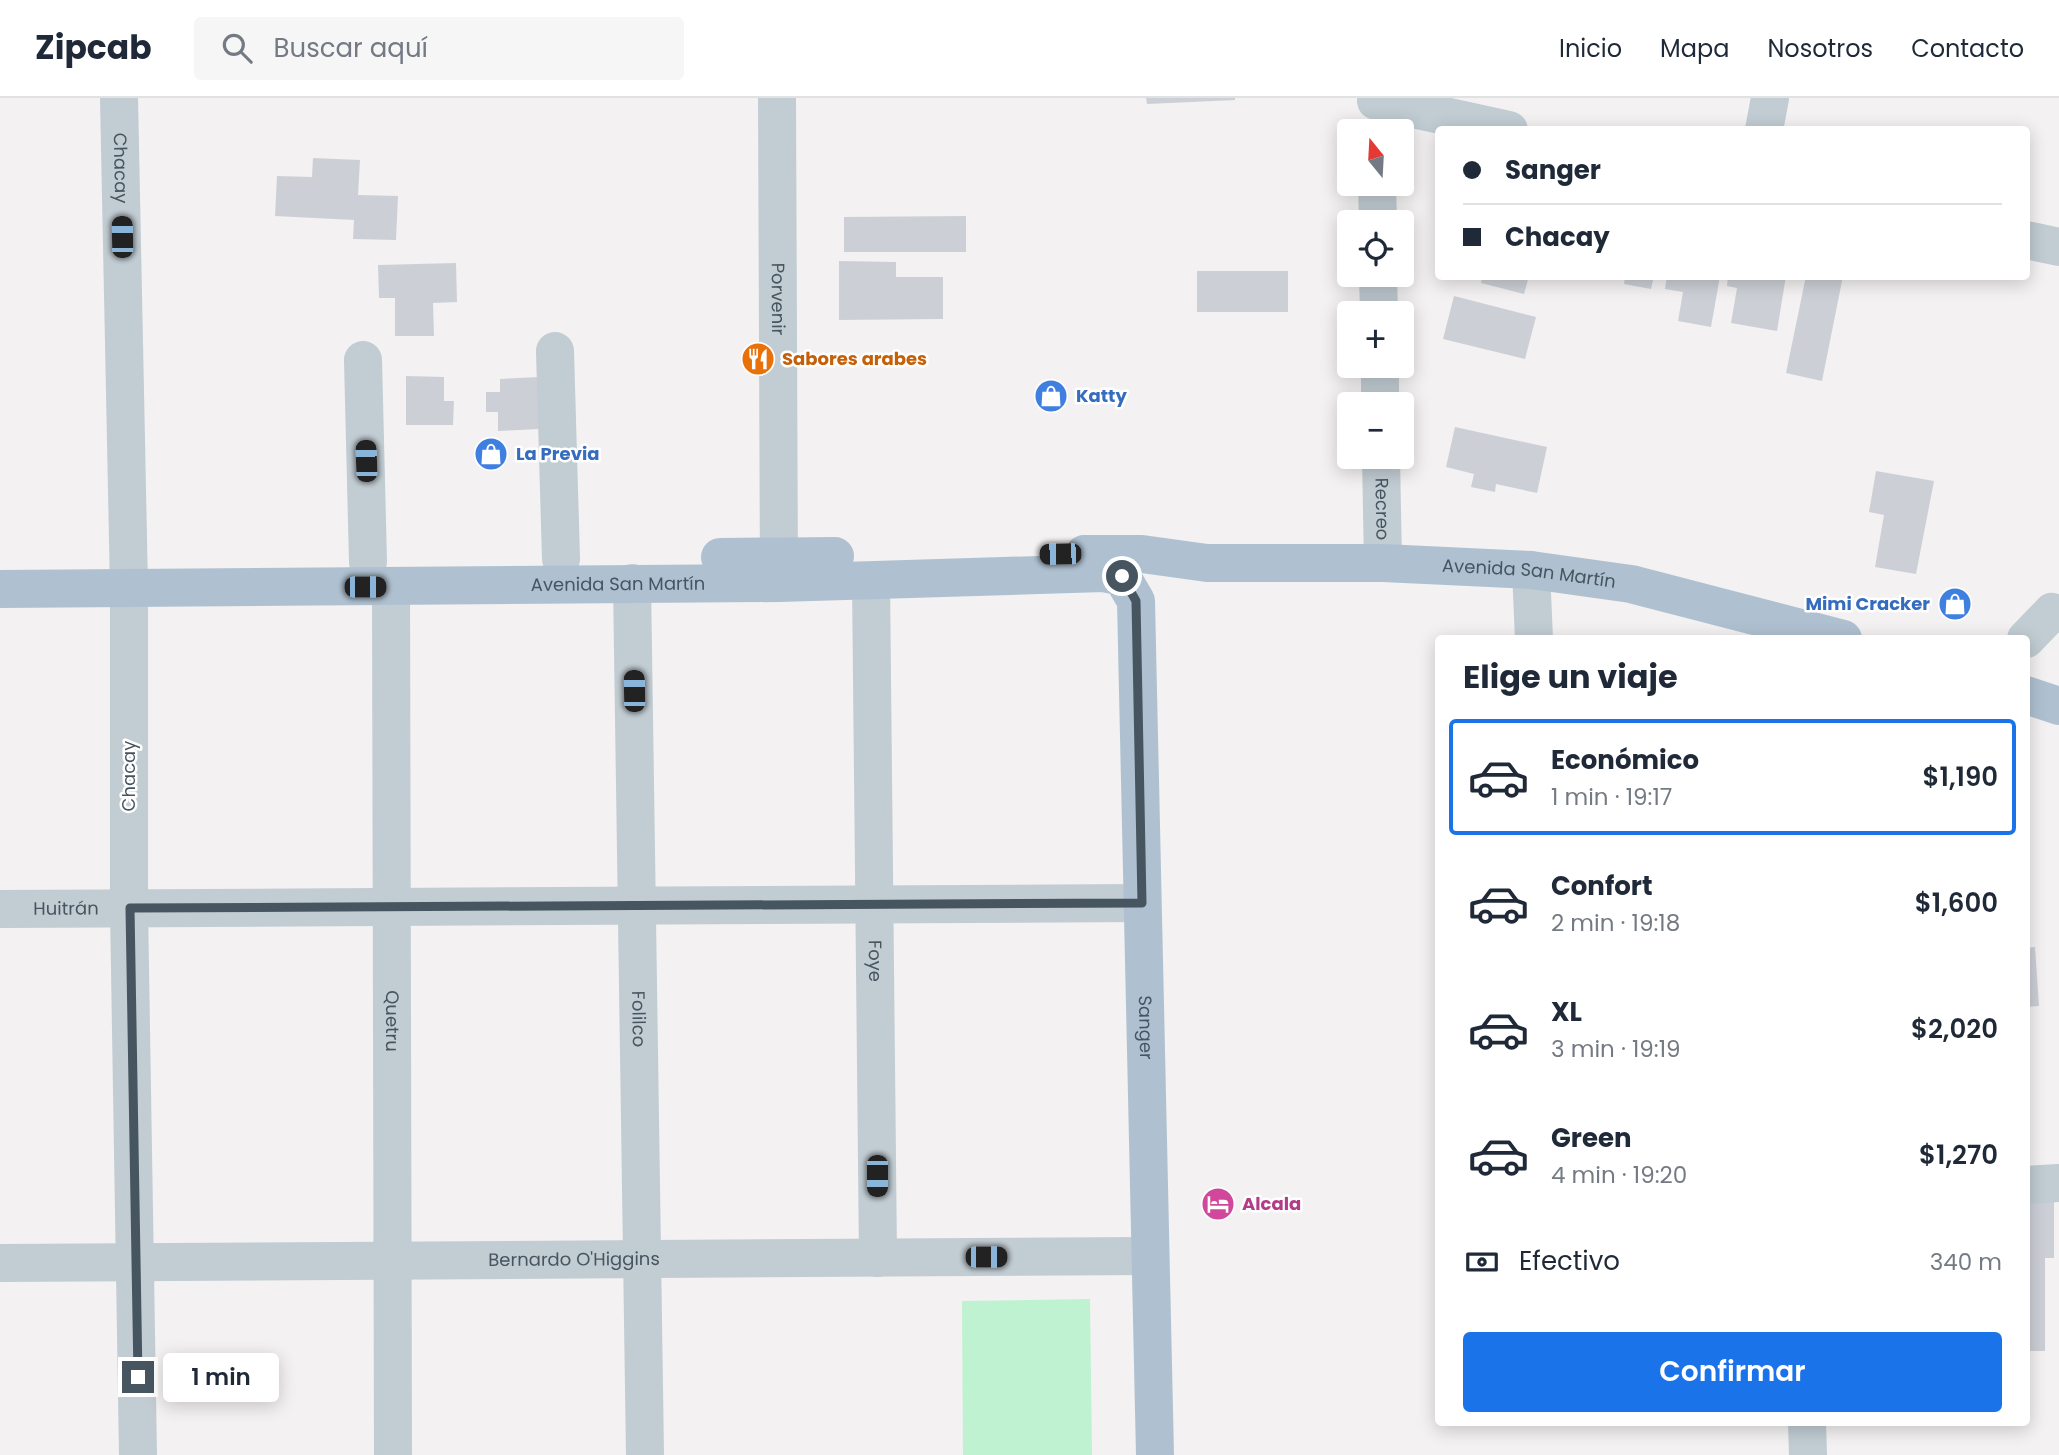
<!DOCTYPE html>
<html lang="es">
<head>
<meta charset="utf-8">
<style>
  body { margin:0; font-family:Poppins,sans-serif; background:#f6f6f7; color:#1f2937; height:100vh; display:flex; flex-direction:column; font-size:26px; white-space:nowrap }
  * { box-sizing:border-box; margin:0 }
  p { font-size:23px; color:#747a83 }
  .icon { flex:none; width:38px; height:38px; fill:none; stroke:currentColor; stroke-width:2; stroke-linecap:round; stroke-linejoin:round }
  .map { position:relative; flex:1; overflow:hidden }
  .sheet { position:absolute; left:1435px; top:537px; width:595px; height:791px; display:flex; flex-direction:column; background:#fff; border-radius:7px; box-shadow:0 4px 18px #0003 }
  .sheet>* { flex:none }
  .banner { position:absolute; left:1435px; top:28px; width:595px; height:154px; border-radius:7px; box-shadow:0 4px 18px #0003; display:grid; align-content:center; height:154px; padding:0 28px; background:#fff }
  .needle { width:46px; rotate:342deg }
  .buttons { position:absolute; left:1337px; top:21px; display:grid; gap:14px }
  .buttons a { display:grid; place-items:center; width:77px; height:77px; border-radius:7px; background:#fff; box-shadow:0 4px 18px #0003; font-size:35px }
  .end { position:absolute; width:32px; height:32px; margin:-16px; border:9px solid #475560; background:#fff; box-shadow:0 0 0 4px #fff }
  .from { border-radius:50% }
  .bubble { position:absolute; height:49px; border-radius:7px; background:#fff; box-shadow:0 4px 18px #0003; font-size:23px; font-weight:600; line-height:49px; text-align:center }
  .car { position:absolute; width:21px; height:42px; margin:-21px -10px; border-radius:9px; box-shadow:0 0 5px 2px #0007; background:linear-gradient(#222 24%,#8ab4d8 0 40%,#222 0 76%,#8ab4d8 0 86%,#222 0) }
  .banner b { display:flex; align-items:center; gap:24px; height:66px; font-size:26px }
  .banner b+b { border-top:2px solid #e0e1e3 }
  .banner i { width:18px; height:18px; background:#1f2937 }
  ul { padding:0; list-style:none }
  li { display:flex; align-items:center; gap:21px; height:116px; margin:0 14px 10px; padding:0 14px; border:4px solid transparent; border-radius:7px }
  li div { flex:1 }
  li b { display:block; font-size:26px }
  li em { font-style:normal; font-weight:600 }
  li.on { border-color:#1a73e8 }
  li>.icon { width:63px; height:63px; stroke-width:1.5 }
  h2 { padding:0 28px; font-size:32px; line-height:84px }
  .pay { display:flex; align-items:center; gap:18px; height:77px; padding:0 28px; font-size:26px }
  .pay p { margin-inline-start:auto }
  .button { display:flex; gap:14px; margin-top:auto; padding:14px 28px }
  .button a { flex:1; height:80px; border-radius:7px; background:#1a73e8; color:#fff; font-size:28px; font-weight:600; line-height:80px; text-align:center }
  header { display:flex; align-items:center; gap:42px; box-sizing:border-box; height:98px; padding:0 35px; background:#fff; border-bottom:2px solid #e0e1e3 }
  header strong { font-size:33px }
  nav { display:flex; gap:38px; margin-inline-start:auto; font-size:24px }
  .search { width:490px; height:63px; background:#f6f6f7; display:flex; align-items:center; gap:18px; box-sizing:border-box; padding:0 24px; border-radius:7px; color:#747a83; font-size:26px }
  .map>svg:first-child { display:block }
</style>
</head>
<body>
<header>
<strong>Zipcab</strong>
<div class="search"><svg class="icon" aria-label="search" viewBox="0 0 24 24"><circle cx="10" cy="10" r="6"/><path d="M15 15l6 6"/></svg>Buscar aquí</div>
<nav><a>Inicio</a><a>Mapa</a><a>Nosotros</a><a>Contacto</a></nav>
</header>
<div class="map">
<svg width="2059" height="1357" viewBox="0 0 2059 1357">
  <rect width="100%" height="100%" fill="#f3f1f1"/>
  <!-- green -->
  <polygon fill="#bef2d1" points="1090,1201 1092,1357 963,1357 962,1203"/>
  <!-- building -->
  <g fill="#ccd0d6">
    <polygon points="1146,0 1235,0 1235,2 1147,6"/>
    <polygon points="313,60 360,62 358,97 398,98 396,142 353,141 354,122 275,118 277,78 312,79"/>
    <polygon points="966,118 966,154 844,154 844,119"/>
    <polygon points="839,163 896,164 896,179 943,179 943,221 839,222"/>
    <polygon points="456,165 457,204 433,205 434,238 395,238 395,200 379,200 378,167"/>
    <rect x="1197" y="173" width="91" height="41"/>
    <polygon points="1482,178 1529,178 1524,196 1481,185"/>
    <polygon points="1625,178 1654,178 1651,191 1624,186"/>
    <polygon points="1667,178 1720,178 1711,229 1678,223 1683,194 1665,191"/>
    <polygon points="1728,178 1786,178 1777,233 1731,225 1737,190 1727,188"/>
    <polygon points="1806,178 1843,178 1822,283 1786,275"/>
    <polygon points="1454,198 1536,219 1525,261 1443,241"/>
    <polygon points="406,278 444,279 444,303 454,303 453,327 406,327"/>
    <polygon points="539,279 540,331 498,333 498,314 486,314 486,294 500,294 500,281"/>
    <polygon points="1455,329 1547,349 1537,395 1496,386 1495,394 1471,389 1474,376 1446,369"/>
    <polygon points="1876,373 1934,383 1916,476 1875,469 1884,417 1869,414"/>
    <polygon points="2035,849 2039,908 2026,909 2026,850"/>
    <polygon points="2026,1099 2054,1099 2054,1160 2045,1160 2045,1253 2026,1253"/>
  </g>
  <g fill="none" stroke-linecap="round" stroke-linejoin="round">
    <!-- minor -->
    <g stroke="#c1ccd3" stroke-width="38">
      <path id="s1" d="M119,0L129,490V810L138,1357"/>
      <path id="s2" d="M777,0L779,485"/>
      <polyline points="1376,3 1509,32"/>
      <polyline points="1764,32 1770,0"/>
      <polyline points="1377,86 1378,124"/>
      <polyline points="2026,142 2059,149"/>
      <polyline points="1378,177 1379,215"/>
      <polyline points="555,253 561,461"/>
      <polyline points="363,262 368,464"/>
      <polyline points="1380,268 1380,306"/>
      <path id="s3" d="M1381,359L1383,465"/>
      <polyline points="1531,472 1534,541"/>
      <path id="s4" d="M871,483L878,1160"/>
      <path id="s5" d="M632,485L645,1357"/>
      <path id="s6" d="M391,489L393,1357"/>
      <polyline points="2026,541 2052,514 2059,516"/>
      <path id="s7" d="M0,811L1142,805"/>
      <polyline points="2026,1087 2059,1085"/>
      <path id="s8" d="M0,1165L1149,1158"/>
      <polyline points="1807,1325 1808,1357"/>
    </g>
    <!-- major -->
    <g stroke="#afc1d1" stroke-width="38">
      <path id="s9" d="M1084,456H1142L1207,465H1383L1531,472L1631,486L1843,541"/>
      <polyline points="720,459 835,458"/>
      <path id="s10" d="M0,491L779,485L1103,475L1122,479L1136,503L1155,1357"/>
      <polyline points="2026,597 2059,608"/>
    </g>
  </g>
  <g fill="none" stroke-linecap="round" stroke-linejoin="round">
    <!-- route -->
    <polyline stroke="#475560" stroke-width="9" points="138,1279 130,810 1142,805 1136,503 1122,478"/>
  </g>
  <!-- icons -->
  <defs>
    <symbol id="restaurant-disc" viewBox="-11 -11 22 22"><circle r="9.5" fill="#e8710a" stroke="#fff"/><path d="M-5-6h1v4h1v-4h1v4h1v-4h1v5L-1.5 .5V6h-2V.5L-5-1ZM5-6V6H3V1.5H1.5Q1.5-4 5-6Z" fill="#fff"/></symbol>
    <symbol id="shop-disc" viewBox="-11 -11 22 22"><circle r="9.5" fill="#3f7fe0" stroke="#fff"/><path d="M-5-2.5h2.3a2.7 3.5 0 0 1 5.4 0H5L5.5 6h-11ZM-1.5-2.5h3a1.5 2.3 0 0 0-3 0Z" fill="#fff"/></symbol>
    <symbol id="hotel-disc" viewBox="-11 -11 22 22"><circle r="9.5" fill="#d1479c" stroke="#fff"/><path d="M-6-4.5h1.5V1H6V5H4.5V3h-9V5H-6ZM-4 0a1.8 1.8 0 1 1 3.6 0ZM.5 0V-2.5h3Q6-2.5 6 0Z" fill="#fff"/></symbol>
  </defs>
  <g fill-rule="evenodd">
    <use href="#restaurant-disc" x="739" y="242" width="38" height="38"/>
    <use href="#shop-disc" x="1032" y="279" width="38" height="38"/>
    <use href="#shop-disc" x="472" y="337" width="38" height="38"/>
    <use href="#shop-disc" x="1936" y="487" width="38" height="38"/>
    <use href="#hotel-disc" x="1199" y="1087" width="38" height="38"/>
  </g>
  <g text-anchor="middle" stroke-width="5" stroke-linejoin="round" paint-order="stroke">
    <!-- street labels -->
    <g font-size="18" fill="#475560" stroke="#fff">
      <text dy="6" stroke="none"><textPath href="#s1" startOffset="70">Chacay</textPath></text>
      <text dy="6" stroke="none"><textPath href="#s2" startOffset="201">Porvenir</textPath></text>
      <text dy="6" stroke="none"><textPath href="#s3" startOffset="52">Recreo</textPath></text>
      <text dy="6" stroke="none"><textPath href="#s9" startOffset="446">Avenida San Martín</textPath></text>
      <text dy="6" stroke="none"><textPath href="#s10" startOffset="618">Avenida San Martín</textPath></text>
      <text transform="translate(129 678) rotate(-90)" y="6">Chacay</text>
      <text dy="6" stroke="none"><textPath href="#s7" startOffset="66">Huitrán</textPath></text>
      <text dy="6" stroke="none"><textPath href="#s4" startOffset="380">Foye</textPath></text>
      <text dy="6" stroke="none"><textPath href="#s5" startOffset="436">Folilco</textPath></text>
      <text dy="6" stroke="none"><textPath href="#s6" startOffset="434">Quetru</textPath></text>
      <text dy="6" stroke="none"><textPath href="#s10" startOffset="1577">Sanger</textPath></text>
      <text dy="6" stroke="none"><textPath href="#s8" startOffset="574">Bernardo O'Higgins</textPath></text>
    </g>
    <!-- food labels -->
    <g font-size="18" font-weight="bold" fill="#c56008" stroke="#fff" text-anchor="start">
      <text x="782" y="267">Sabores arabes</text>
    </g>
    <!-- shop labels -->
    <g font-size="18" font-weight="bold" fill="#366cbe" stroke="#fff" text-anchor="start">
      <text x="1076" y="304">Katty</text>
      <text x="516" y="362">La Previa</text>
      <text x="1930" y="512" text-anchor="end">Mimi Cracker</text>
    </g>
    <!-- hotel labels -->
    <g font-size="18" font-weight="bold" fill="#b23c85" stroke="#fff" text-anchor="start">
      <text x="1242" y="1112">Alcala</text>
    </g>
  </g>
</svg>
<div class="buttons">
<a><svg class="needle" viewBox="-14 -14 28 28"><path d="M0-13l5 13h-10z" fill="#e53935"/><path d="M0 13l5-13h-10z" fill="#747a83"/></svg></a>
<a><svg class="icon" aria-label="locate" viewBox="0 0 24 24"><circle cx="12" cy="12" r="6"/><path d="M12 2v4M12 18v4M2 12h4M18 12h4"/></svg></a>
<a>+</a>
<a>−</a>
</div>
<i class="end from" style="left:1122px;top:478px"></i>
<i class="end" style="left:138px;top:1279px"></i>
<div class="bubble" style="left:163px;top:1255px;width:116px">1 min</div>
<i class="car" style="left:122px;top:139px;rotate:359deg"></i>
<i class="car" style="left:366px;top:363px;rotate:358deg"></i>
<i class="car" style="left:1060px;top:456px;rotate:269deg"></i>
<i class="car" style="left:365px;top:489px;rotate:90deg"></i>
<i class="car" style="left:634px;top:593px;rotate:359deg"></i>
<i class="car" style="left:877px;top:1078px;rotate:180deg"></i>
<i class="car" style="left:986px;top:1159px;rotate:90deg"></i>
<div class="banner">
<b><i class="from"></i>Sanger</b>
<b><i></i>Chacay</b>
</div>
<section class="sheet">
<h2>Elige un viaje</h2>
<ul>
<li class="on"><svg class="icon" aria-label="car" viewBox="0 0 24 24"><path d="M5 17H2v-5l4-1 3-4h7l3 4 3 1v5h-3M9 17h6M6 11h13"/><circle cx="7" cy="17" r="2"/><circle cx="17" cy="17" r="2"/></svg><div><b>Económico</b><p>1 min · 19:17</p></div><em>$1,190</em></li>
<li><svg class="icon" aria-label="car" viewBox="0 0 24 24"><path d="M5 17H2v-5l4-1 3-4h7l3 4 3 1v5h-3M9 17h6M6 11h13"/><circle cx="7" cy="17" r="2"/><circle cx="17" cy="17" r="2"/></svg><div><b>Confort</b><p>2 min · 19:18</p></div><em>$1,600</em></li>
<li><svg class="icon" aria-label="car" viewBox="0 0 24 24"><path d="M5 17H2v-5l4-1 3-4h7l3 4 3 1v5h-3M9 17h6M6 11h13"/><circle cx="7" cy="17" r="2"/><circle cx="17" cy="17" r="2"/></svg><div><b>XL</b><p>3 min · 19:19</p></div><em>$2,020</em></li>
<li><svg class="icon" aria-label="car" viewBox="0 0 24 24"><path d="M5 17H2v-5l4-1 3-4h7l3 4 3 1v5h-3M9 17h6M6 11h13"/><circle cx="7" cy="17" r="2"/><circle cx="17" cy="17" r="2"/></svg><div><b>Green</b><p>4 min · 19:20</p></div><em>$1,270</em></li>
</ul>
<div class="pay"><svg class="icon" aria-label="cash" viewBox="0 0 24 24"><path d="M3 7h18v10H3z"/><circle cx="12" cy="12" r="2"/></svg>Efectivo<p>340 m</p></div>
<div class="button"><a>Confirmar</a></div>
</section>
</div>
</body>
</html>
